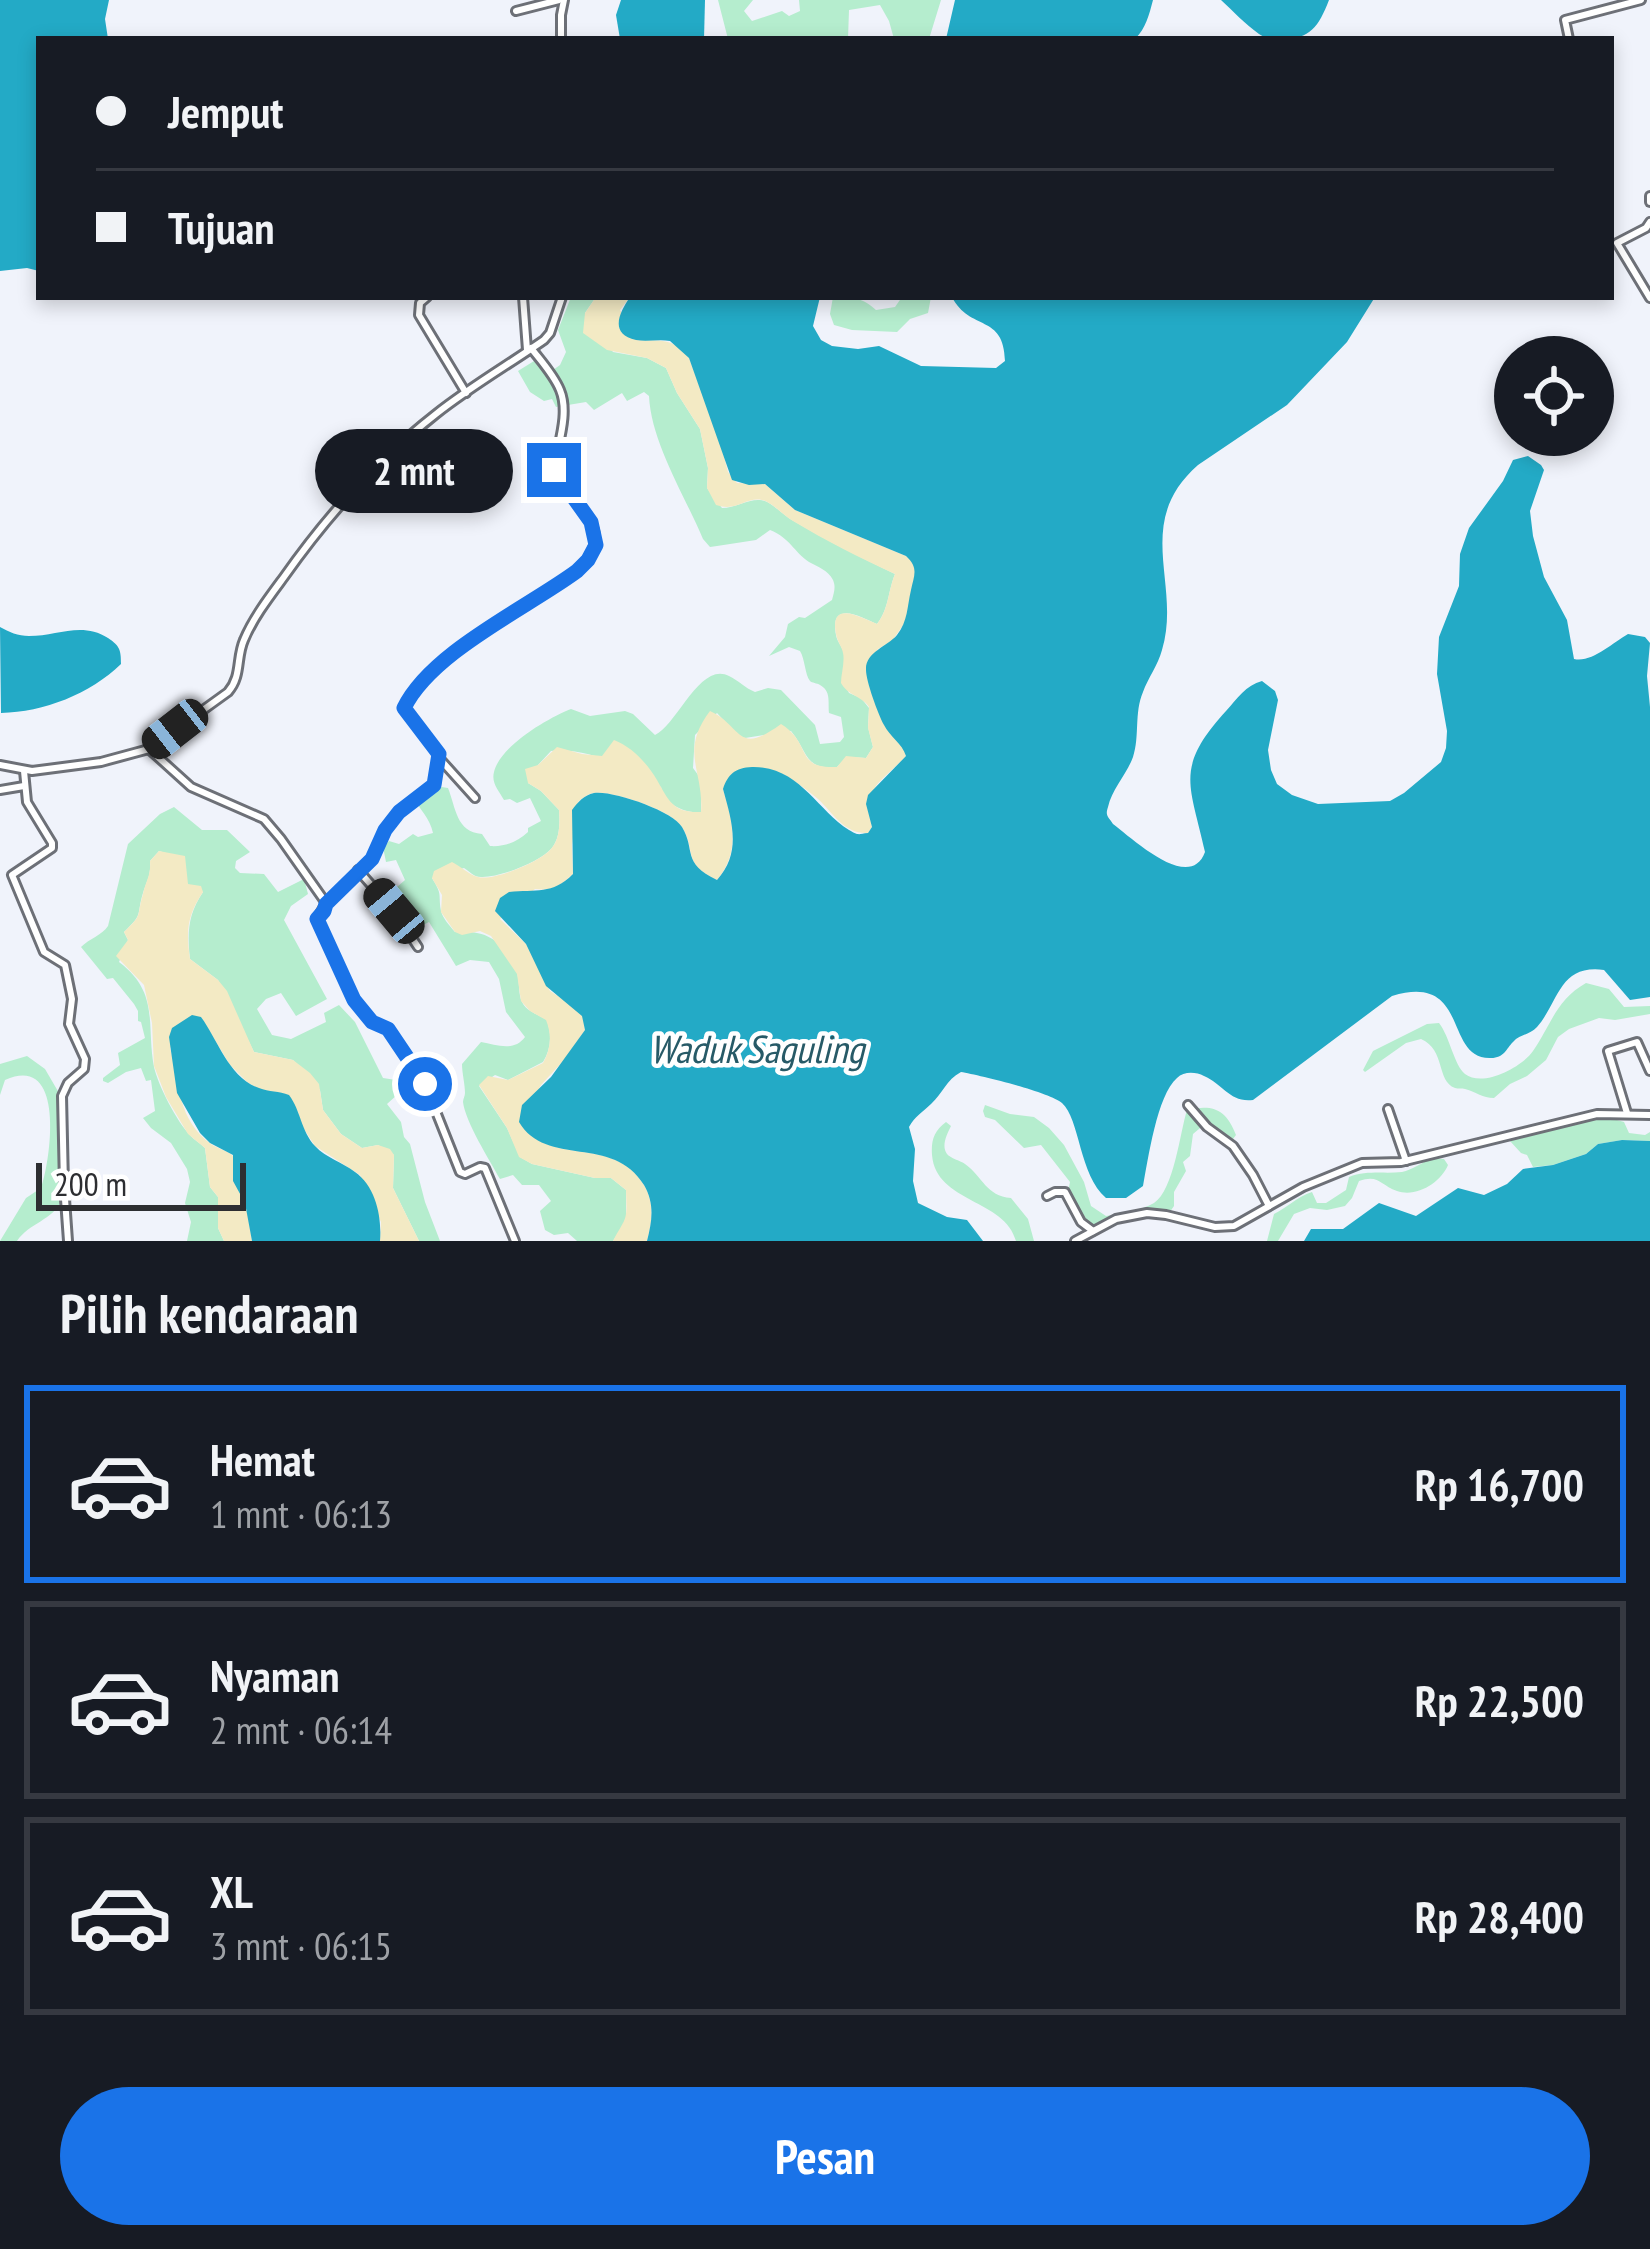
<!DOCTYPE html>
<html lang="id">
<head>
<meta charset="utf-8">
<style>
  body { margin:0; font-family:"PT Sans Narrow",sans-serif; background:#242831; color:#f1f3f6; height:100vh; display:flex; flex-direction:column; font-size:45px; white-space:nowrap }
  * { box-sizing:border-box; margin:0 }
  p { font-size:39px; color:#9ea1a6 }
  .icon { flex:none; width:66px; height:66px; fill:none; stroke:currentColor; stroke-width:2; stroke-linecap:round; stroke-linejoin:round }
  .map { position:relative; height:1241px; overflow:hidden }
  .panel { display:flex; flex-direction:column; background:#171b24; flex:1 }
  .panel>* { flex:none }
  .guide { position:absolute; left:36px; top:36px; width:1578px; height:264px; border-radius:0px; box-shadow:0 6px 18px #0003; display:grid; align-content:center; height:264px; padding:0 60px; background:#171b24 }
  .controls { position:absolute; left:1494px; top:336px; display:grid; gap:24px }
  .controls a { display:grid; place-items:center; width:120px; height:120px; border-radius:50%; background:#171b24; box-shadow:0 6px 18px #0003; font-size:60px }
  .scale { position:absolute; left:36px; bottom:30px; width:210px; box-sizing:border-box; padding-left:12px; border:6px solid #2d2e31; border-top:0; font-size:33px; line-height:42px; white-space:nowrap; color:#2d2e31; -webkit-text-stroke:9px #fff; paint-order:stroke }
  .end { position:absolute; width:54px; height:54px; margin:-27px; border:15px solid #1a73e8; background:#fff; box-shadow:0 0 0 6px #fff }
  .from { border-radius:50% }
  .bubble { position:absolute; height:84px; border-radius:42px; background:#171b24; box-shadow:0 6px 18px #0003; font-size:39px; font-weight:800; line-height:84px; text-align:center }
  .car { position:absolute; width:36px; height:72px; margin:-36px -18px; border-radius:15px; box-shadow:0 0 9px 3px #0007; background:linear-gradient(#222 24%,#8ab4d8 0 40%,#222 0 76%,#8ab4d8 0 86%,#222 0) }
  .guide b { display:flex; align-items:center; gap:42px; height:114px; font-size:45px }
  .guide b+b { border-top:3px solid #363941 }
  .guide i { width:30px; height:30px; background:#f1f3f6 }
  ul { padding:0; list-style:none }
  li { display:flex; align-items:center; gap:36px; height:198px; margin:0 24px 18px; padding:0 36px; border:6px solid #363941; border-radius:0px }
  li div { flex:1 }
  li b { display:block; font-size:45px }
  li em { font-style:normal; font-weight:800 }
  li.active { border-color:#1a73e8 }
  li>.icon { width:108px; height:108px; stroke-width:1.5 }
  h2 { padding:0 60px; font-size:54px; line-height:144px }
  .primary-button { display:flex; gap:24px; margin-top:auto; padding:24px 60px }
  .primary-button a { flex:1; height:138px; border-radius:72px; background:#1a73e8; color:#fff; font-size:48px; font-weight:800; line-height:138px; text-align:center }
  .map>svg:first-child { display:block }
</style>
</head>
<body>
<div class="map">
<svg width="1650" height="1241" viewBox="0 0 1650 1241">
  <rect width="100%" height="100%" fill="#f0f3fb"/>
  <!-- green -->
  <g fill="#b5edce">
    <polygon points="718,0 753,0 744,11 752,21 782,11 789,16 800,11 799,0 941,0 929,39 894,39 889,21 880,5 849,10 848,39 728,39"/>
    <path d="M571,297H596L585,313L613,352L647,358L666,368L677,393L700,429L708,468L707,488L722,508C735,508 748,499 760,500C770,500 783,515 792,520C826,540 860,557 895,574C888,591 889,609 877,624C863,618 829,598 836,635C837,642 843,647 844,654C846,673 838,670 849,693L861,698L869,708L868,727L873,747L866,758L847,757L837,767C804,770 809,753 791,731L745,738L738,736L717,713L695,735L693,768L701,779V812C685,814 664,804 661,787C626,769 591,747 551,751L538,765L528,783L541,791L559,810C560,822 560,838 552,848C540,862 499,878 481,877C474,877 470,872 464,868L432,878C443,896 438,893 441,911C443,919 450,926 455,932C488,930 503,940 517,973C520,982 518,994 522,1002C526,1011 539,1015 547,1020C552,1035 551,1049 543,1062L508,1080L495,1075L479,1086L507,1128L520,1157L532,1164L595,1178H611L626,1190V1221L613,1241H577L568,1233L554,1235L545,1230L540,1211L551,1201L539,1185H522L513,1175L500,1179C490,1161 465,1121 463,1102C463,1099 465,1096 465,1093C465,1084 462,1073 462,1064L481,1042C497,1045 514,1052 525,1037L506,1012L499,979L489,962L470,960L456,966L429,922L413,930L389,894L405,880L396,860L386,862L383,847L389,841L399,844L413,834L418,837L433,833C430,818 420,810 413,797L429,785L448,788C456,808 456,832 482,834L490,846C505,847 517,842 528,832V828L541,821L530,798L517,803L510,799L504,800C499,791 491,783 494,772C500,746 548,718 571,709L590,716L625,711L633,714L655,735C677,725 700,661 729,676C738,680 745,688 755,692L768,688L781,690L815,725L820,744L840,742L844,737L841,717L829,713C828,701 831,691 820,685C817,683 812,683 810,681C805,675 805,659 800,651L789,647L769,656L785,637L788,624L799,617L805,618L832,600C834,592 836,587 833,580C828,570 818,567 809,562C794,552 790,538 770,530L756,540L717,546L710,547L703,539C685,496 651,442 649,396L644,392L627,401L622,393L594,410L586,402L556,407L552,399L544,401L530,392L518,371L534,361L546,375L560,365L566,352L558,330Z"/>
    <path d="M833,297C852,297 862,297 876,310L895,307L902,297H931L928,313L910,319L897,332L852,330L834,325L830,314Z"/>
    <path d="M174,807L202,830H227L250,852L236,861L235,868L240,873L264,874L278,892L304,879L308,894L291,906L284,920L327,999L296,1016L281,993L266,999L257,1009L272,1035L291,1039L326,1022L324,1013L339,1005L355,1022L383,1078L396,1080L398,1094L387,1104L401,1122L404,1137L410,1144L425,1202L440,1241H419L393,1188L394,1155L378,1145L362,1148L341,1134L323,1110L320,1090L293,1060L254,1052L218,980L190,959C187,933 188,914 203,892L188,885L172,855L159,851L150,861C151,876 147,880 143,893C136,916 144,913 124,932L128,940L119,962C160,993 146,1024 154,1067C158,1085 177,1122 190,1135C194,1140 200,1143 205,1148L210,1187L218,1197V1228L224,1241H187L191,1222L185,1203L190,1182L187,1169L171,1143L151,1128L143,1118L155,1111L151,1080L146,1081L141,1068L126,1072L108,1083L103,1081V1078L120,1065L118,1053L145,1038L141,1022L138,1021V1011L134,1004L113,978L107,979L81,947C89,939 102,935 108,926L128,844L160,814Z"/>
    <path d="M1586,983L1609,989L1624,1007L1650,1006V1014L1615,1020L1599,1018L1569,1029L1558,1037L1546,1060L1527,1076L1510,1084L1494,1098C1482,1098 1477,1092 1465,1089C1462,1088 1458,1089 1455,1088C1436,1081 1446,1050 1421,1039L1406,1043L1365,1072L1363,1070L1373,1051L1427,1024L1439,1023C1450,1037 1454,1065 1465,1074C1483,1088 1522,1067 1533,1051C1551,1025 1556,1000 1586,983Z"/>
    <path d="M27,1056L45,1069L59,1093L61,1201C53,1220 29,1223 17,1241H0L26,1198L41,1188C51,1160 66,1052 5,1080L0,1095V1064Z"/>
    <path d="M985,1105L1010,1114L1034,1117L1049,1128L1064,1145L1084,1182L1091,1206L1106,1216C1121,1213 1140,1211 1154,1203C1174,1190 1180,1132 1187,1110C1213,1104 1226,1109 1236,1135L1233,1139L1222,1135L1206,1123L1193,1134L1190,1156L1183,1162L1186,1171L1174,1192V1206L1165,1219L1131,1218L1088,1236C1078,1225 1075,1213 1066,1202L1070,1182L1041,1145L1024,1148L995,1120L985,1117L983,1111Z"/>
    <polygon points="1610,1118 1624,1122 1629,1133 1645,1135 1650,1132 1650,1141 1622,1140 1598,1144 1586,1154 1553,1165 1533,1167 1527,1155 1521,1153 1510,1141 1562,1125"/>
    <path d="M946,1122L951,1126C947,1134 941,1146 947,1154C950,1158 961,1161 965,1164C983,1177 986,1196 1011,1198L1028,1219L1034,1241H1016C1005,1199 936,1203 932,1155C931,1140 934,1131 946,1122Z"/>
    <path d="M1432,1158L1444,1159L1448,1165C1441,1182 1417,1198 1397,1191C1380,1185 1379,1174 1359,1181L1352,1198L1345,1206L1327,1210L1310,1208L1294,1214L1278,1241H1267L1274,1214C1288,1207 1297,1197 1312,1192L1317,1203H1326L1346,1190L1349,1177C1367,1170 1384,1174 1402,1172C1412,1170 1423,1162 1432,1158Z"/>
  </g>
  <!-- sand -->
  <g fill="#f3eac4">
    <path d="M596,297H630L620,310L636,340C660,341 673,337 689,358L720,441L728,472L737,483L765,484L795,510L906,556L912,561L916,572L906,621L892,641L878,649L866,671L885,726L903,747L906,756C881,783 862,786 872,827L868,833C844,834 834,814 818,799C807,790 795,781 783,774L723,789C733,822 741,851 717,880C681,863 697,851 682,827C673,811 612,790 594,793C587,794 583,798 578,802L572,845L573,874C560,886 553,891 535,889L500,919L526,944L550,991L575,1007L583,1016L585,1030L565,1059L541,1085L520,1122C547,1168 614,1134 644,1185C655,1204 652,1221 647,1241H613C627,1215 627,1223 626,1190L611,1178H595L532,1164L519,1157L507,1128L479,1085L488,1076L508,1080L543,1063C551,1049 552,1035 546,1020L530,1011L521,1001L517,974L491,936L480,931L462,935L455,932L441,912L442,895L432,878L434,871L452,862C460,866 470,875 478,877C494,881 540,862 551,849C560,839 560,823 559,810L541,791L528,783L525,769L538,765L557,747L582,754L602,756L614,740C632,747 647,763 657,780C669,801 673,813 701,812C704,770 679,752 710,711C743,726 736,757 781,724C813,744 794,769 837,767L846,756L866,758L873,747L868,728L869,707C862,696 848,696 841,683C841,674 845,662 843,653C842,647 837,641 836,634C829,598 863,619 877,624C889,609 888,591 895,574C860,558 826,541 793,521C784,516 772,502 762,500C745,497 737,512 716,505L707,488L708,468L700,429L677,393L666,368L647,358L607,350L583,333L585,313Z"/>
    <path d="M159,851L185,856L188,884L201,886L203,892C187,916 186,931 190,959L218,980L227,991L254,1052L293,1060L310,1073L319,1084L323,1110L341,1134L362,1148L378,1145L390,1149L394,1155L393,1188L419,1241H380L381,1222L360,1175L315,1146L302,1126L298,1112L247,1082L230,1065L201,1017L170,1048C180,1084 177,1119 211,1144C220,1150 228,1150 235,1158L248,1214L252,1241H224L218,1228V1197L210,1187L205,1148L188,1134L166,1097L154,1066L152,1023L144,985L116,956L128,940L124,932C144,913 136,917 143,894C146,880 151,876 150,861Z"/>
  </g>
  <!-- water -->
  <g fill="#23aac6">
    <polygon points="0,0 109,0 105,19 108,39 39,39 39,271 27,268 0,271"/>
    <polygon points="621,0 705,0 704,39 620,39 616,15"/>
    <path d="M955,0H1153C1149,15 1146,28 1135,39H946Z"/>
    <path d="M1221,0H1329C1318,28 1310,40 1278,39C1269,39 1267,39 1259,34C1245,24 1233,11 1221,0Z"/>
    <path d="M630,297H820L813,326L821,340L832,346L858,349L879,346L921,366L996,368L1005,361C1004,313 970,332 952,297H1375L1347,342L1287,405L1198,465C1132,523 1182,584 1162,650C1158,665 1148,678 1143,692C1134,713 1140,736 1133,757C1127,774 1112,789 1108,807C1105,816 1108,816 1113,824C1133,839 1190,893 1205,852C1190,784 1174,768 1226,711C1237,699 1246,685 1262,681L1275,691L1278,700L1268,750L1271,770L1277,784L1292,795L1318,804L1390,801L1404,793L1441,762L1446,748L1447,731L1437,674L1439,637L1459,586L1460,554L1469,528L1503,481L1513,460L1528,456L1541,465L1544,470L1530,511L1533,536L1544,577L1567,620L1574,659C1592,663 1612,643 1628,634L1645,637L1650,643L1647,676L1650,707V997L1630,1000L1604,970C1559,964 1559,1002 1537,1027C1530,1035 1520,1034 1513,1042C1506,1049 1504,1058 1491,1058C1443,1060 1471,972 1392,996L1253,1100C1230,1103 1223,1084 1204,1076C1196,1072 1184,1071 1177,1078C1157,1095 1148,1160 1143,1186L1126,1198H1106C1079,1175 1080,1119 1062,1103C1050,1092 979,1075 961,1072C946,1080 943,1093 931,1104C922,1113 915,1116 909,1127L915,1149L913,1181L918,1203L947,1217L967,1220L983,1241H647C652,1221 655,1204 644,1185C613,1134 546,1168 519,1122L522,1105L551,1077L585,1030L582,1016L546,986L526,944L495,911L500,898L509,892C536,889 552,895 573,874L572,810C578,802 584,795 594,793C612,790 673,811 682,827C696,850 681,863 717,880C742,852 732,822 723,789C728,774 735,768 752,767C799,766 816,809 849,830C859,836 858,834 868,833L872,827L866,804L868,795L906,756C902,743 890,737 884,725C878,714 866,681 866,670C865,652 887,647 897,635C908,621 907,607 911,590C914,575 919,568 906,556L795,510L765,484L749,485L732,480L689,358L670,341C659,339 647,342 636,340C609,334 619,313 630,297Z"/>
    <path d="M0,627C9,632 18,636 29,636C57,636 82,621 108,638C120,646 121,650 121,664C90,694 44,712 1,713Z"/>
    <path d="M192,1015L201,1017C218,1040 229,1078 259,1088C269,1092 279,1091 289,1095C301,1111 301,1131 315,1146C326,1158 342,1162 355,1172C376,1187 382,1217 380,1241H252L245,1203L233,1181V1155L210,1143L200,1133L177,1093L169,1037L172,1028Z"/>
    <polygon points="1622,1140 1650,1141 1650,1241 1304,1241 1311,1229 1343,1229 1379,1203 1416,1216 1458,1188 1484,1195 1507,1184 1523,1169 1553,1165 1586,1154 1598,1144"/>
  </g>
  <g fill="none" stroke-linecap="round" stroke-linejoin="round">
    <defs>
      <g id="street">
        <polyline points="516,11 559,0"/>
        <polyline points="561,39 561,15 564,0"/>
        <polyline points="1569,39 1565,20 1641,0"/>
        <polyline points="1650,196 1650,202"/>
        <polyline points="1650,222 1646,228 1617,243 1650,298"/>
        <polyline points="427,297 420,303 419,315 466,393"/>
        <polyline points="523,297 527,350"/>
        <polyline points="149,749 191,787 264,819 281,839 326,903"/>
        <polyline points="439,758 475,798"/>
        <path d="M0,765L32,771L101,762L149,749L228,692C242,676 236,658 244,640C253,618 270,596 284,577C327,516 377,460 436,414C470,387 508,365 544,340L550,333L562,297"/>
        <polyline points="24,771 27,802 52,843 52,848 12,875 44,952 65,965 72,999 69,1024 85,1059 84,1069 68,1083 62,1096 64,1185 68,1241"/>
        <polyline points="0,790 24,786"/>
        <polyline points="358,870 394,911 418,947"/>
        <polyline points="1188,1105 1207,1127 1233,1146 1253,1175 1269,1206"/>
        <polyline points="1388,1109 1406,1161"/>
        <polyline points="1627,1113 1608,1051 1637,1042 1650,1071"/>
        <polyline points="1047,1196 1055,1192 1065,1192 1081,1222 1093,1231"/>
        <path d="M515,1241L485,1168L480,1167L465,1174L460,1172L425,1084L388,1029L372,1022L354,1000L317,919L326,903L372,859L390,822L399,812L435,785L439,754L404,708C429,654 529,607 577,571C621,529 573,508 554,470C557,446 570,414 560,390C554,375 541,361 531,348"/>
        <polyline points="1075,1241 1116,1219 1147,1213 1166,1215 1215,1227 1234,1226 1303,1187 1362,1163 1401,1162 1597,1114 1650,1115"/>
      </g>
    </defs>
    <!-- street casing -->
    <use href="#street" stroke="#6d7077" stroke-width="12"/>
    <!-- street -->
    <use href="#street" stroke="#fff" stroke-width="6"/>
  </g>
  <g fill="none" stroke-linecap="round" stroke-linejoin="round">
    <!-- route -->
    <path stroke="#1a73e8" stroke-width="15" d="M425,1084L388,1029L372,1022L354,1000L317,919L324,911L326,904L372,859L385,830L399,812L434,785L439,754L404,708C431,652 527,608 577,571L588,560L596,545L591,522L554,470"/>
  </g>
  <g text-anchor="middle" stroke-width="9" stroke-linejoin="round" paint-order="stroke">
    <!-- water labels -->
    <g font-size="39" font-style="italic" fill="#275a67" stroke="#fff">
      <text x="757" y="1063">Waduk Saguling</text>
    </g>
  </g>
</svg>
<div class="controls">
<a><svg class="icon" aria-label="locate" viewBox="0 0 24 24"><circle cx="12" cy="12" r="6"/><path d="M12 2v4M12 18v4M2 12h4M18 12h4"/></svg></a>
</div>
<div class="scale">200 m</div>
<i class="end from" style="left:425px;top:1084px"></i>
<i class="end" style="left:554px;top:470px"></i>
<div class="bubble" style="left:315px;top:429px;width:198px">2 mnt</div>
<i class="car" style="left:175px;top:729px;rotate:232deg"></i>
<i class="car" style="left:394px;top:911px;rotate:320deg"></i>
<div class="guide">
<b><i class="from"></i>Jemput</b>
<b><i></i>Tujuan</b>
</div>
</div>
<section class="panel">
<h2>Pilih kendaraan</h2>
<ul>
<li class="active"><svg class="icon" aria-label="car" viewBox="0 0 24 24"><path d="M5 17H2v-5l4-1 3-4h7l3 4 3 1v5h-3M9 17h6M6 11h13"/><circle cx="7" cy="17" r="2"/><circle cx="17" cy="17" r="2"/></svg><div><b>Hemat</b><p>1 mnt · 06:13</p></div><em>Rp 16,700</em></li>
<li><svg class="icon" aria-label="car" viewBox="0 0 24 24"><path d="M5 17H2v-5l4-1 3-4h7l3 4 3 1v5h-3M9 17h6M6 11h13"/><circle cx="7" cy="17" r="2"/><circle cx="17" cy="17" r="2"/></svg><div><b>Nyaman</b><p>2 mnt · 06:14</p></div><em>Rp 22,500</em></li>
<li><svg class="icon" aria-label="car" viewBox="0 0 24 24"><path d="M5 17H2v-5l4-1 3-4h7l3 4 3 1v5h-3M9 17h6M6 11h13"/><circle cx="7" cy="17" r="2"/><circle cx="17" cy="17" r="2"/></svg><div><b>XL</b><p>3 mnt · 06:15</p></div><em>Rp 28,400</em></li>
</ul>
<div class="primary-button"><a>Pesan</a></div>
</section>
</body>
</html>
